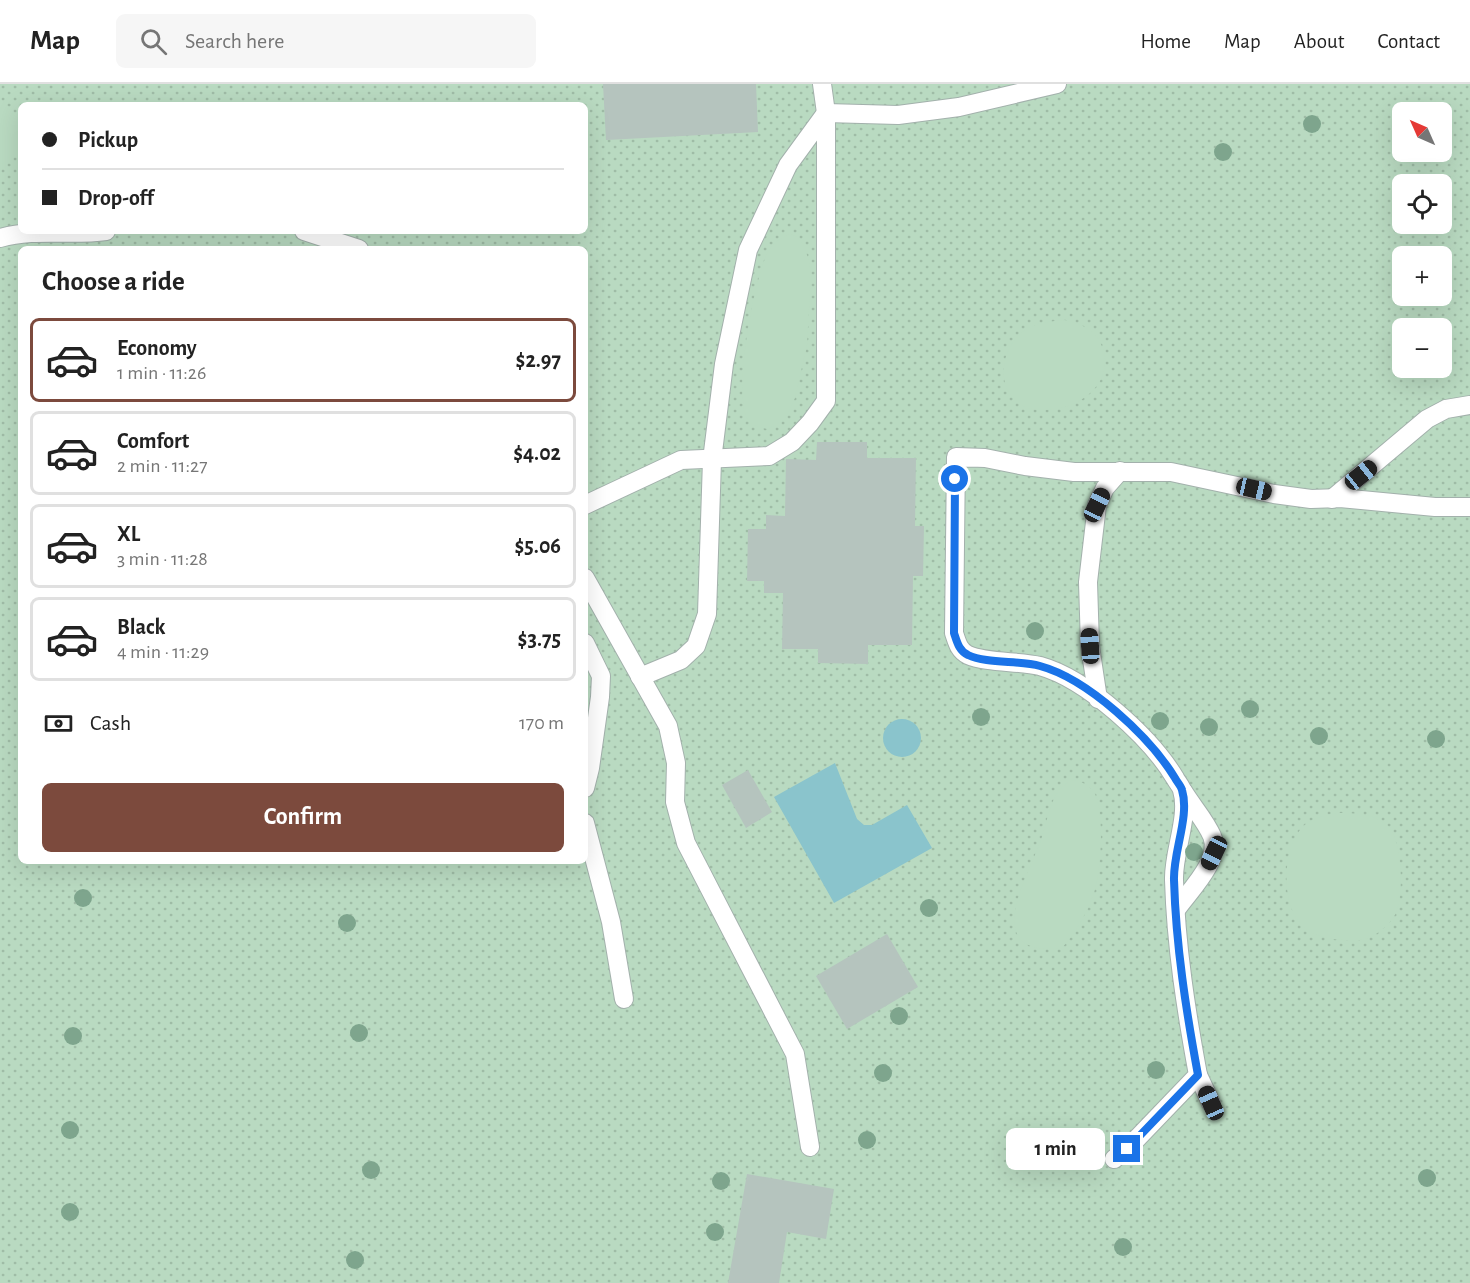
<!DOCTYPE html>
<html lang="en">
<head>
<meta charset="utf-8">
<style>
  body { margin:0; font-family:"Alegreya Sans",sans-serif; background:#f6f6f6; color:#222; height:100vh; display:flex; flex-direction:column; font-size:22px; white-space:nowrap }
  * { box-sizing:border-box; margin:0 }
  p { font-size:20px; color:#767676 }
  .icon { flex:none; width:33px; height:33px; fill:none; stroke:currentColor; stroke-width:2; stroke-linecap:round; stroke-linejoin:round }
  .map { position:relative; flex:1; overflow:hidden }
  .details { position:absolute; left:18px; top:162px; width:570px; height:618px; display:flex; flex-direction:column; background:#fff; border-radius:9px; box-shadow:0 6px 24px #0002 }
  .details>* { flex:none }
  .hud { position:absolute; left:18px; top:18px; width:570px; height:132px; border-radius:9px; box-shadow:0 6px 24px #0002; display:grid; align-content:center; height:132px; padding:0 24px; background:#fff }
  .needle { width:39px; rotate:315deg }
  .fabs { position:absolute; left:1392px; top:18px; display:grid; gap:12px }
  .fabs a { display:grid; place-items:center; width:60px; height:60px; border-radius:9px; background:#fff; box-shadow:0 6px 24px #0002; font-size:30px }
  .end { position:absolute; width:27px; height:27px; margin:-14px; border:8px solid #1a73e8; background:#fff; box-shadow:0 0 0 3px #fff }
  .from { border-radius:50% }
  .bubble { position:absolute; height:42px; border-radius:9px; background:#fff; box-shadow:0 6px 24px #0002; font-size:20px; font-weight:700; line-height:42px; text-align:center }
  .car { position:absolute; width:18px; height:36px; margin:-18px -9px; border-radius:8px; box-shadow:0 0 4px 2px #0007; background:linear-gradient(#222 24%,#8ab4d8 0 40%,#222 0 76%,#8ab4d8 0 86%,#222 0) }
  .hud b { display:flex; align-items:center; gap:21px; height:57px; font-size:22px }
  .hud b+b { border-top:2px solid #e0e0e0 }
  .hud i { width:15px; height:15px; background:#222 }
  ul { padding:0; list-style:none }
  li { display:flex; align-items:center; gap:18px; height:84px; margin:0 12px 9px; padding:0 12px; border:3px solid #e0e0e0; border-radius:9px }
  li div { flex:1 }
  li b { display:block; font-size:22px }
  li em { font-style:normal; font-weight:700 }
  li.selected { border-color:#7c4a3d }
  li>.icon { width:54px; height:54px; stroke-width:1.5 }
  h2 { padding:0 24px; font-size:27px; line-height:72px }
  .pay { display:flex; align-items:center; gap:15px; height:66px; padding:0 24px; font-size:22px }
  .pay p { margin-inline-start:auto }
  .action { display:flex; gap:12px; margin-top:auto; padding:12px 24px }
  .action a { flex:1; height:69px; border-radius:9px; background:#7c4a3d; color:#fff; font-size:24px; font-weight:700; line-height:69px; text-align:center }
  header { display:flex; align-items:center; gap:36px; box-sizing:border-box; height:84px; padding:0 30px; background:#fff; border-bottom:2px solid #e0e0e0 }
  header strong { font-size:28px }
  nav { display:flex; gap:33px; margin-inline-start:auto; font-size:21px }
  .search { width:420px; height:54px; background:#f6f6f6; display:flex; align-items:center; gap:15px; box-sizing:border-box; padding:0 21px; border-radius:9px; color:#767676; font-size:22px }
  .map>svg:first-child { display:block }
</style>
</head>
<body>
<header>
<strong>Map</strong>
<div class="search"><svg class="icon" aria-label="search" viewBox="0 0 24 24"><circle cx="10" cy="10" r="6"/><path d="M15 15l6 6"/></svg>Search here</div>
<nav><a>Home</a><a>Map</a><a>About</a><a>Contact</a></nav>
</header>
<div class="map">
<svg width="1470" height="1199" viewBox="0 0 1470 1199">
  <defs>
    <pattern id="grass-dots" width="8" height="8" patternUnits="userSpaceOnUse" patternTransform="scale(1.5)"><rect width="8" height="8" fill="#b9dac1"/><path d="M2 2h.1M6 6h.1" fill="none" stroke="#9fbca6" stroke-width="1.8" stroke-linecap="round"/></pattern>
  </defs>
  <rect width="100%" height="100%" fill="#e0eae5"/>
  <!-- grass -->
  <path fill="url(#grass-dots)" fill-rule="evenodd" d="M0,0H1470V1199H0ZM21,21H585V147H21ZM1402,28H1442V68H1402ZM1402,100H1442V140H1402ZM21,165H585V777H21ZM1402,172H1442V212H1402ZM1402,244H1442V284H1402Z"/>
  <!-- garden -->
  <g fill="#b9dac1">
    <path d="M0,16C25,33 30,66 0,81Z"/>
    <path d="M791,150L797,153L805,163L811,187L807,261L795,314L784,336L768,345C760,343 754,343 748,336C732,313 754,196 767,170C771,160 781,153 791,150Z"/>
    <path d="M1065,236C1075,239 1086,242 1094,249C1098,253 1101,260 1103,265C1115,302 1074,328 1042,326C1033,326 1023,324 1017,318C993,298 1004,256 1029,244C1040,238 1053,237 1065,236Z"/>
    <path d="M1072,696C1081,697 1090,701 1095,710C1105,730 1101,791 1093,812C1086,831 1075,849 1062,864C979,874 1027,794 1041,756C1049,734 1049,708 1072,696Z"/>
    <path d="M1337,729C1354,729 1374,729 1388,742C1402,755 1404,808 1397,826C1393,839 1374,855 1360,856C1347,858 1317,854 1307,846C1302,841 1296,835 1293,828C1282,804 1284,756 1307,739C1316,733 1326,731 1337,729Z"/>
  </g>
  <!-- water -->
  <g fill="#8ac4cc">
    <circle cx="902" cy="654" r="19"/>
    <polygon points="835,679 857,735 864,741 872,741 907,721 932,764 834,819 774,713"/>
  </g>
  <!-- building -->
  <g fill="#b5c4be">
    <polygon points="603,0 756,0 758,48 606,56"/>
    <polygon points="817,358 867,358 867,374 916,374 915,442 924,442 923,492 913,492 912,561 868,561 868,580 818,579 818,565 782,565 783,509 764,509 764,497 747,497 748,445 766,445 766,431 785,432 786,375 816,376"/>
    <polygon points="748,686 772,728 746,744 722,701"/>
    <polygon points="887,850 918,903 847,945 816,892"/>
    <polygon points="747,1090 834,1105 826,1155 787,1148 779,1199 728,1199"/>
  </g>
  <g fill="none" stroke-linecap="round" stroke-linejoin="round">
    <defs>
      <g id="minor">
        <polyline points="304,147 359,165"/>
        <path d="M0,154C35,144 71,152 106,147"/>
        <polyline points="1332,415 1427,335 1446,325 1470,321"/>
        <polyline points="585,421 681,376 769,372 792,358 810,339 826,317 826,29 822,0"/>
        <polyline points="585,494 668,642 676,679 675,718 686,759 795,970 810,1063"/>
        <polyline points="585,559 601,592 600,613 590,684 585,704"/>
        <polyline points="640,593 681,576 696,562 707,530 712,376 724,280 748,166 788,81 826,29 898,31 959,23 1057,0"/>
        <polyline points="1098,615 1090,562 1088,498 1097,421 1105,404 1120,387"/>
        <polyline points="585,739 611,838 624,915"/>
        <path d="M1176,826C1189,807 1222,776 1212,752C1205,736 1192,722 1183,707"/>
        <polyline points="1198,991 1211,1019"/>
        <path d="M1114,1075L1127,1065L1198,991C1186,926 1176,862 1174,796C1173,768 1190,732 1182,706C1181,702 1177,698 1175,694C1151,654 1087,595 1040,582C1019,577 986,579 968,571C959,567 957,558 954,549L956,373L985,374L1025,382L1074,388H1171L1274,410L1311,415L1340,414L1435,423H1470"/>
      </g>
    </defs>
    <!-- minor casing -->
    <use href="#minor" stroke="#a3b1ac" stroke-width="20"/>
    <!-- minor -->
    <use href="#minor" stroke="#fff" stroke-width="18"/>
  </g>
  <!-- trees -->
  <g fill="#7ea58d">
    <circle cx="1312" cy="40" r="9"/>
    <circle cx="1223" cy="68" r="9"/>
    <circle cx="1035" cy="547" r="9"/>
    <circle cx="1250" cy="625" r="9"/>
    <circle cx="981" cy="633" r="9"/>
    <circle cx="1160" cy="637" r="9"/>
    <circle cx="1209" cy="643" r="9"/>
    <circle cx="1319" cy="652" r="9"/>
    <circle cx="1436" cy="655" r="9"/>
    <circle cx="1194" cy="768" r="9"/>
    <circle cx="83" cy="814" r="9"/>
    <circle cx="929" cy="824" r="9"/>
    <circle cx="347" cy="839" r="9"/>
    <circle cx="899" cy="932" r="9"/>
    <circle cx="359" cy="949" r="9"/>
    <circle cx="73" cy="952" r="9"/>
    <circle cx="1156" cy="986" r="9"/>
    <circle cx="883" cy="989" r="9"/>
    <circle cx="70" cy="1046" r="9"/>
    <circle cx="867" cy="1056" r="9"/>
    <circle cx="371" cy="1086" r="9"/>
    <circle cx="1427" cy="1094" r="9"/>
    <circle cx="721" cy="1097" r="9"/>
    <circle cx="70" cy="1128" r="9"/>
    <circle cx="715" cy="1148" r="9"/>
    <circle cx="1123" cy="1163" r="9"/>
    <circle cx="355" cy="1176" r="9"/>
  </g>
  <g fill="none" stroke-linecap="round" stroke-linejoin="round">
    <!-- route -->
    <path stroke="#1a73e8" stroke-width="8" d="M955,395L954,549C957,558 959,567 968,571C987,580 1019,576 1040,582C1088,595 1150,653 1175,694C1177,698 1181,702 1182,706C1190,732 1173,768 1174,796C1176,862 1186,926 1198,991L1127,1065"/>
  </g>
</svg>
<div class="fabs">
<a><svg class="needle" viewBox="-14 -14 28 28"><path d="M0-13l5 13h-10z" fill="#e53935"/><path d="M0 13l5-13h-10z" fill="#767676"/></svg></a>
<a><svg class="icon" aria-label="locate" viewBox="0 0 24 24"><circle cx="12" cy="12" r="6"/><path d="M12 2v4M12 18v4M2 12h4M18 12h4"/></svg></a>
<a>+</a>
<a>−</a>
</div>
<i class="end from" style="left:955px;top:395px"></i>
<i class="end" style="left:1127px;top:1065px"></i>
<div class="bubble" style="left:1006px;top:1044px;width:99px">1 min</div>
<i class="car" style="left:1361px;top:391px;rotate:51deg"></i>
<i class="car" style="left:1254px;top:405px;rotate:103deg"></i>
<i class="car" style="left:1097px;top:421px;rotate:25deg"></i>
<i class="car" style="left:1090px;top:562px;rotate:356deg"></i>
<i class="car" style="left:1214px;top:769px;rotate:206deg"></i>
<i class="car" style="left:1211px;top:1019px;rotate:336deg"></i>
<div class="hud">
<b><i class="from"></i>Pickup</b>
<b><i></i>Drop-off</b>
</div>
<section class="details">
<h2>Choose a ride</h2>
<ul>
<li class="selected"><svg class="icon" aria-label="car" viewBox="0 0 24 24"><path d="M5 17H2v-5l4-1 3-4h7l3 4 3 1v5h-3M9 17h6M6 11h13"/><circle cx="7" cy="17" r="2"/><circle cx="17" cy="17" r="2"/></svg><div><b>Economy</b><p>1 min · 11:26</p></div><em>$2.97</em></li>
<li><svg class="icon" aria-label="car" viewBox="0 0 24 24"><path d="M5 17H2v-5l4-1 3-4h7l3 4 3 1v5h-3M9 17h6M6 11h13"/><circle cx="7" cy="17" r="2"/><circle cx="17" cy="17" r="2"/></svg><div><b>Comfort</b><p>2 min · 11:27</p></div><em>$4.02</em></li>
<li><svg class="icon" aria-label="car" viewBox="0 0 24 24"><path d="M5 17H2v-5l4-1 3-4h7l3 4 3 1v5h-3M9 17h6M6 11h13"/><circle cx="7" cy="17" r="2"/><circle cx="17" cy="17" r="2"/></svg><div><b>XL</b><p>3 min · 11:28</p></div><em>$5.06</em></li>
<li><svg class="icon" aria-label="car" viewBox="0 0 24 24"><path d="M5 17H2v-5l4-1 3-4h7l3 4 3 1v5h-3M9 17h6M6 11h13"/><circle cx="7" cy="17" r="2"/><circle cx="17" cy="17" r="2"/></svg><div><b>Black</b><p>4 min · 11:29</p></div><em>$3.75</em></li>
</ul>
<div class="pay"><svg class="icon" aria-label="cash" viewBox="0 0 24 24"><path d="M3 7h18v10H3z"/><circle cx="12" cy="12" r="2"/></svg>Cash<p>170 m</p></div>
<div class="action"><a>Confirm</a></div>
</section>
</div>
</body>
</html>
